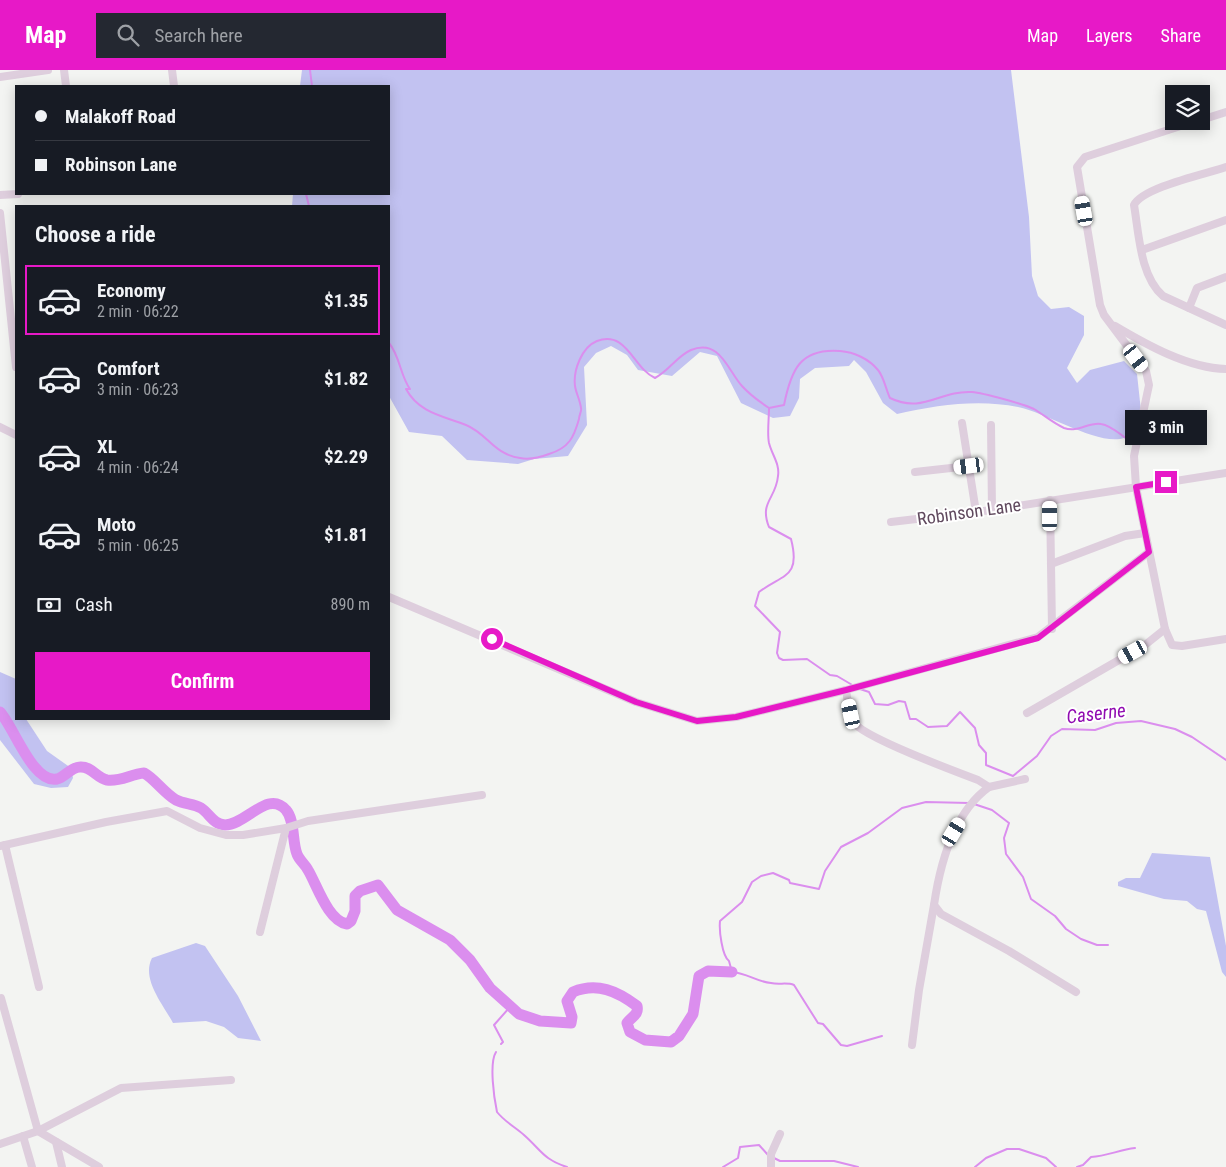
<!DOCTYPE html>
<html lang="en">
<head>
<meta charset="utf-8">
<style>
  body { margin:0; font-family:"Roboto Condensed",sans-serif; background:#242831; color:#f1f3f6; height:100vh; display:flex; flex-direction:column; font-size:19px; white-space:nowrap }
  * { box-sizing:border-box; margin:0 }
  p { font-size:16px; color:#9ea1a6 }
  .icon { flex:none; width:28px; height:28px; fill:none; stroke:currentColor; stroke-width:2; stroke-linecap:round; stroke-linejoin:round }
  .map { position:relative; flex:1; overflow:hidden }
  .details { position:absolute; left:15px; top:135px; width:375px; height:515px; display:flex; flex-direction:column; background:#171b24; border-radius:0px; box-shadow:0 2px 12px #0003 }
  .details>* { flex:none }
  .banner { position:absolute; left:15px; top:15px; width:375px; height:110px; border-radius:0px; box-shadow:0 2px 12px #0003; display:grid; align-content:center; height:110px; padding:0 20px; background:#171b24 }
  .controls { position:absolute; left:1165px; top:15px; display:grid; gap:10px }
  .controls a { display:grid; place-items:center; width:45px; height:45px; border-radius:0px; background:#171b24; box-shadow:0 2px 12px #0003; font-size:25px }
  .end { position:absolute; width:22px; height:22px; margin:-11px; border:6px solid #e719c7; background:#fff; box-shadow:0 0 0 2px #fff }
  .from { border-radius:50% }
  .bubble { position:absolute; height:35px; border-radius:0px; background:#171b24; box-shadow:0 2px 12px #0003; font-size:16px; font-weight:700; line-height:35px; text-align:center }
  .car { position:absolute; width:15px; height:30px; margin:-15px -8px; border-radius:6px; box-shadow:0 0 4px 1px #0007; background:linear-gradient(#fff 24%,#345 0 40%,#fff 0 76%,#345 0 86%,#fff 0) }
  .banner b { display:flex; align-items:center; gap:18px; height:48px; font-size:19px }
  .banner b+b { border-top:1px solid #363941 }
  .banner i { width:12px; height:12px; background:#f1f3f6 }
  ul { padding:0; list-style:none }
  li { display:flex; align-items:center; gap:15px; height:70px; margin:0 10px 8px; padding:0 10px; border:2px solid transparent; border-radius:0px }
  li div { flex:1 }
  li b { display:block; font-size:19px }
  li em { font-style:normal; font-weight:700 }
  li.active { border-color:#e719c7 }
  li>.icon { width:45px; height:45px; stroke-width:1.5 }
  h2 { padding:0 20px; font-size:22px; line-height:60px }
  .pay { display:flex; align-items:center; gap:12px; height:55px; padding:0 20px; font-size:19px }
  .pay p { margin-inline-start:auto }
  .action { display:flex; gap:10px; margin-top:auto; padding:10px 20px }
  .action a { flex:1; height:58px; border-radius:0px; background:#e719c7; color:#fff; font-size:20px; font-weight:700; line-height:58px; text-align:center }
  header { display:flex; align-items:center; gap:30px; box-sizing:border-box; height:70px; padding:0 25px; background:#e719c7; color:#fff }
  header strong { font-size:24px }
  nav { display:flex; gap:28px; margin-inline-start:auto; font-size:18px }
  .search { width:350px; height:45px; background:#242831; display:flex; align-items:center; gap:12px; box-sizing:border-box; padding:0 18px; border-radius:0px; color:#9ea1a6; font-size:19px }
  .map>svg:first-child { display:block }
</style>
</head>
<body>
<header>
<strong>Map</strong>
<div class="search"><svg class="icon" aria-label="search" viewBox="0 0 24 24"><circle cx="10" cy="10" r="6"/><path d="M15 15l6 6"/></svg>Search here</div>
<nav><a>Map</a><a>Layers</a><a>Share</a></nav>
</header>
<div class="map">
<svg width="1226" height="1097" viewBox="0 0 1226 1097">
  <rect width="100%" height="100%" fill="#f3f4f2"/>
  <!-- green -->
  <g fill="#c2c2f1">
    <path d="M302,0H1011L1029,147L1032,206L1038,226L1051,239L1069,237L1084,246V265L1067,298L1077,313L1090,300L1124,291L1137,304L1141,341L1138,362C1133,364 1126,368 1120,369C1093,373 1047,343 1018,337C978,329 937,335 897,344L883,333L866,302L854,290L849,296L815,298L800,309L799,328L790,346L773,348L741,333L717,286L700,282L672,306L638,300L627,285L611,276L596,283L584,297L587,355L568,386L534,389L518,394L467,390L442,366L409,362L389,326V136H292L293,124H389V16H300Z"/>
    <polygon points="0,602 16,609 16,649 26,649 47,681 71,698 73,708 68,717 51,718 34,714 0,670"/>
    <polygon points="1152,783 1210,787 1226,876 1226,907 1222,902 1206,841 1197,839 1187,831 1164,829 1118,816 1118,812 1126,808 1140,808"/>
    <path d="M196,873L205,876L238,926L261,971L238,968L224,957L206,951L173,953C163,934 141,909 152,888Z"/>
  </g>
  <g fill="none" stroke-linecap="round" stroke-linejoin="round">
    <!-- stream -->
    <g stroke="#db8eee" stroke-width="2">
      <polyline points="310,0 312,16"/>
      <polyline points="306,124 309,136"/>
      <path d="M389,273C400,286 400,305 410,319H406C419,343 443,346 466,355C488,364 493,384 520,388C529,390 541,387 549,384C569,378 574,367 579,349C579,345 582,341 581,338C580,330 576,323 575,316C573,300 582,277 597,271C627,260 633,298 655,308C670,300 677,286 691,280C720,268 728,301 742,316C750,325 760,332 769,338L784,335C791,300 800,278 840,281C854,282 869,289 878,300C884,307 886,320 890,328C923,344 940,320 972,322C983,323 1024,334 1034,339C1044,345 1053,353 1064,358C1078,363 1088,352 1101,354C1110,355 1120,364 1127,369"/>
      <path d="M769,338C769,349 767,364 769,373C772,385 780,394 778,406C776,429 759,432 769,457L791,469C801,508 783,504 759,522L755,536L780,562L777,583L779,588L783,590L807,589L830,605L837,606L854,616"/>
      <polyline points="860,619 869,622 875,634 888,635 899,631 905,632 910,649 916,649 928,657 947,656 960,642 975,658 979,675 986,683 986,695 1013,706 1037,686 1051,666 1062,659 1095,660 1116,653 1141,651 1175,659 1192,667 1226,690"/>
      <polyline points="974,734 992,740 1009,753 1004,768 1006,784 1023,807 1031,829 1055,846 1066,859 1081,869 1097,875 1108,875"/>
      <path d="M882,966L847,976L841,975L823,954L818,953L794,915C787,912 779,915 771,913C757,912 747,903 732,902L729,891C722,886 719,860 720,851L742,832L752,812L761,806L773,803L789,810L790,813L819,819L825,801L841,777L868,763L902,738L926,732L969,733"/>
      <polyline points="501,974 503,972 494,955 510,937"/>
      <path d="M496,982C489,993 494,1028 497,1042C505,1052 515,1057 524,1065C541,1080 544,1090 567,1097"/>
      <polyline points="774,1088 780,1091 834,1091 858,1097"/>
      <polyline points="723,1097 738,1088 740,1077 759,1075 768,1085"/>
      <polyline points="975,1097 986,1088 1007,1079 1019,1079 1046,1088 1056,1097"/>
      <path d="M1077,1097L1083,1095L1091,1087C1107,1086 1119,1080 1135,1078"/>
    </g>
    <!-- river -->
    <path stroke="#db8eee" stroke-width="11" d="M0,642C14,657 33,714 57,709C65,707 71,697 80,697C91,696 97,708 107,710C120,712 131,704 144,703C154,708 164,723 176,730C184,734 194,734 201,738C210,744 213,754 225,755C246,755 268,719 286,740C295,750 292,772 297,784C299,790 305,794 308,800C317,815 328,851 347,854L351,851L355,841V826L360,821L378,815L397,840L450,870L470,890L490,918L519,944L540,951L571,953L572,947L567,931L573,922C597,912 617,921 637,936C639,945 632,946 627,953L630,962L645,970L671,972L679,966L693,944L699,906L708,901L732,902"/>
    <!-- minor -->
    <g stroke="#decedd" stroke-width="8">
      <polyline points="64,0 66,16"/>
      <polyline points="172,0 174,16"/>
      <polyline points="0,7 48,0"/>
      <polyline points="1201,50 1226,42"/>
      <polyline points="1196,51 1085,87 1077,97 1100,235 1104,245 1146,301 1149,315 1134,386 1136,417 1165,559 1172,575 1182,576 1226,569"/>
      <path d="M1226,97C1206,104 1143,117 1134,135C1139,164 1140,206 1163,226L1226,255"/>
      <polyline points="0,125 18,124"/>
      <polyline points="0,143 16,297"/>
      <polyline points="1142,180 1226,150"/>
      <polyline points="1189,238 1197,218 1226,207"/>
      <path d="M1115,256C1147,275 1188,298 1226,299"/>
      <polyline points="962,353 976,442"/>
      <polyline points="991,355 992,440"/>
      <polyline points="0,357 16,365"/>
      <polyline points="915,402 969,396"/>
      <polyline points="1050,430 1052,559"/>
      <polyline points="891,452 992,440 1226,403"/>
      <polyline points="1051,494 1125,466 1145,463"/>
      <polyline points="389,527 636,632 697,651 736,647 846,620 1038,567 1149,482"/>
      <path d="M846,620C848,630 848,646 855,654C869,669 954,701 978,710L989,717L1025,709"/>
      <polyline points="1027,643 1145,575 1165,559"/>
      <path d="M989,717C953,743 940,794 934,835L941,844L1009,881L1076,922"/>
      <polyline points="5,775 39,917"/>
      <polyline points="0,776 106,752 167,741 200,758 226,765 243,765 286,758"/>
      <polyline points="260,862 286,758 308,751 482,725"/>
      <polyline points="1,928 38,1061 99,1097"/>
      <polyline points="912,975 919,920 934,835"/>
      <polyline points="23,1066 32,1097"/>
      <polyline points="56,1072 62,1097"/>
      <polyline points="0,1074 38,1061 121,1018 231,1010"/>
      <polyline points="771,1097 771,1084 780,1064"/>
    </g>
  </g>
  <g fill="none" stroke-linecap="round" stroke-linejoin="round">
    <!-- route -->
    <polyline stroke="#e719c7" stroke-width="6" points="492,569 636,632 697,651 736,647 846,620 1038,568 1149,482 1136,417 1166,412"/>
  </g>
  <g text-anchor="middle" stroke-width="4" stroke-linejoin="round" paint-order="stroke">
    <!-- street labels -->
    <g font-size="18" fill="#60495e" stroke="#fff">
      <text transform="translate(969 442) rotate(-8)" y="6">Robinson Lane</text>
    </g>
    <!-- water labels -->
    <g font-size="19" font-style="italic" fill="#900bb1" stroke="#fff">
      <text transform="translate(1096 643) rotate(-7)" y="7">Caserne</text>
    </g>
  </g>
</svg>
<div class="controls">
<a><svg class="icon" aria-label="layers" viewBox="0 0 24 24"><path d="M12 4l9 5-9 5-9-5zM3 14l9 5 9-5"/></svg></a>
</div>
<i class="end from" style="left:492px;top:569px"></i>
<i class="end" style="left:1166px;top:412px"></i>
<div class="bubble" style="left:1125px;top:340px;width:82px">3 min</div>
<i class="car" style="left:1084px;top:141px;rotate:350deg"></i>
<i class="car" style="left:1136px;top:288px;rotate:143deg"></i>
<i class="car" style="left:969px;top:396px;rotate:263deg"></i>
<i class="car" style="left:1050px;top:446px;rotate:0deg"></i>
<i class="car" style="left:1133px;top:582px;rotate:241deg"></i>
<i class="car" style="left:851px;top:644px;rotate:348deg"></i>
<i class="car" style="left:954px;top:762px;rotate:31deg"></i>
<div class="banner">
<b><i class="from"></i>Malakoff Road</b>
<b><i></i>Robinson Lane</b>
</div>
<section class="details">
<h2>Choose a ride</h2>
<ul>
<li class="active"><svg class="icon" aria-label="car" viewBox="0 0 24 24"><path d="M5 17H2v-5l4-1 3-4h7l3 4 3 1v5h-3M9 17h6M6 11h13"/><circle cx="7" cy="17" r="2"/><circle cx="17" cy="17" r="2"/></svg><div><b>Economy</b><p>2 min · 06:22</p></div><em>$1.35</em></li>
<li><svg class="icon" aria-label="car" viewBox="0 0 24 24"><path d="M5 17H2v-5l4-1 3-4h7l3 4 3 1v5h-3M9 17h6M6 11h13"/><circle cx="7" cy="17" r="2"/><circle cx="17" cy="17" r="2"/></svg><div><b>Comfort</b><p>3 min · 06:23</p></div><em>$1.82</em></li>
<li><svg class="icon" aria-label="car" viewBox="0 0 24 24"><path d="M5 17H2v-5l4-1 3-4h7l3 4 3 1v5h-3M9 17h6M6 11h13"/><circle cx="7" cy="17" r="2"/><circle cx="17" cy="17" r="2"/></svg><div><b>XL</b><p>4 min · 06:24</p></div><em>$2.29</em></li>
<li><svg class="icon" aria-label="car" viewBox="0 0 24 24"><path d="M5 17H2v-5l4-1 3-4h7l3 4 3 1v5h-3M9 17h6M6 11h13"/><circle cx="7" cy="17" r="2"/><circle cx="17" cy="17" r="2"/></svg><div><b>Moto</b><p>5 min · 06:25</p></div><em>$1.81</em></li>
</ul>
<div class="pay"><svg class="icon" aria-label="cash" viewBox="0 0 24 24"><path d="M3 7h18v10H3z"/><circle cx="12" cy="12" r="2"/></svg>Cash<p>890 m</p></div>
<div class="action"><a>Confirm</a></div>
</section>
</div>
</body>
</html>
